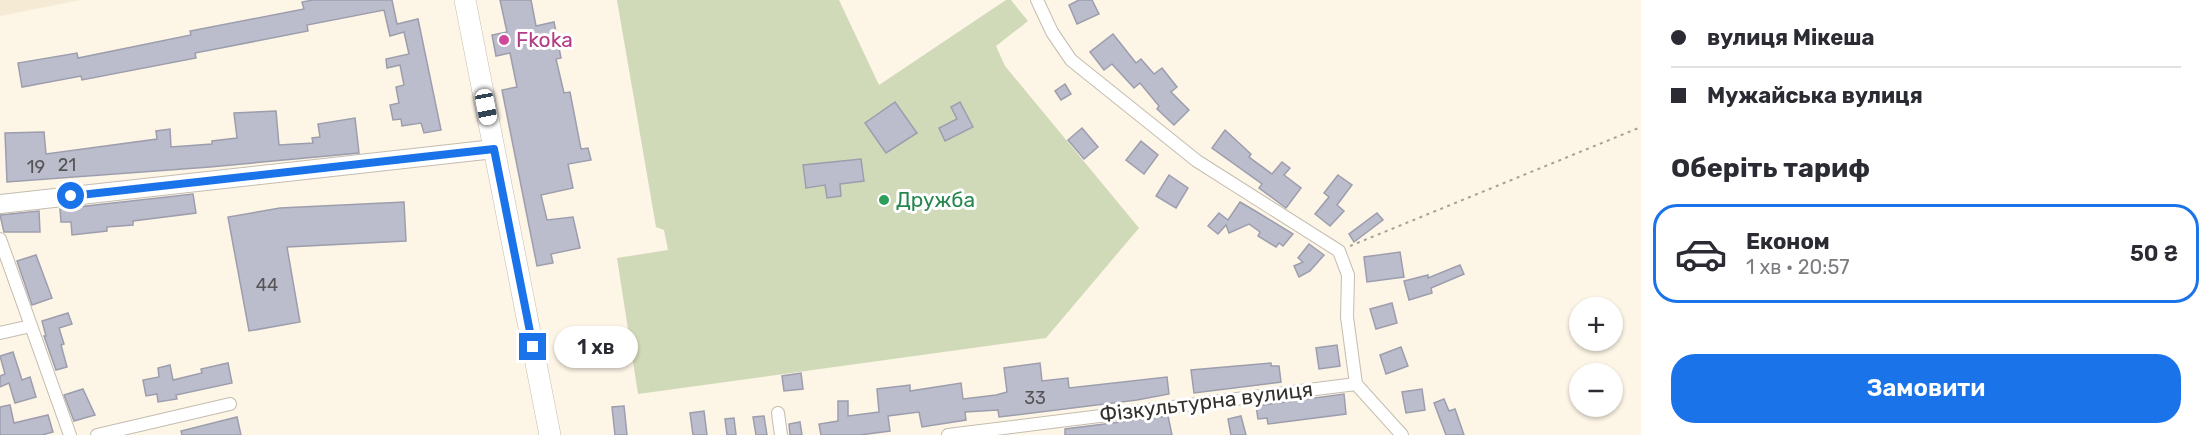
<!DOCTYPE html>
<html lang="uk">
<head>
<meta charset="utf-8">
<style>
  body { margin:0; font-family:Rubik,sans-serif; background:#f7f7f7; color:#2b2b33; height:100vh; display:flex; flex-direction:column; font-size:22px; white-space:nowrap }
  * { box-sizing:border-box; margin:0 }
  p { font-size:20px; color:#7c7c81 }
  .icon { flex:none; width:33px; height:33px; fill:none; stroke:currentColor; stroke-width:2; stroke-linecap:round; stroke-linejoin:round }
  .map { position:relative; flex:1; overflow:hidden }
  .sheet { display:flex; flex-direction:column; background:#fff; width:570px }
  .sheet>* { flex:none }
  .banner { display:grid; align-content:center; height:132px; padding:0 30px; background:#fff }
  .tools { position:absolute; left:1569px; top:297px; display:grid; gap:12px }
  .tools a { display:grid; place-items:center; width:54px; height:54px; border-radius:50%; background:#fff; box-shadow:0 2px 4px #0004; font-size:30px }
  .end { position:absolute; width:27px; height:27px; margin:-14px; border:8px solid #1a73e8; background:#fff; box-shadow:0 0 0 3px #fff }
  .from { border-radius:50% }
  .bubble { position:absolute; height:42px; border-radius:21px; background:#fff; box-shadow:0 2px 4px #0004; font-size:20px; font-weight:600; line-height:42px; text-align:center }
  .car { position:absolute; width:18px; height:36px; margin:-18px -9px; border-radius:8px; box-shadow:0 0 4px 2px #0007; background:linear-gradient(#fff 24%,#345 0 40%,#fff 0 76%,#345 0 86%,#fff 0) }
  .banner b { display:flex; align-items:center; gap:21px; height:57px; font-size:22px }
  .banner b+b { border-top:2px solid #e1e1e2 }
  .banner i { width:15px; height:15px; background:#2b2b33 }
  ul { padding:0; list-style:none }
  li { display:flex; align-items:center; gap:18px; height:99px; margin:0 12px 9px; padding:0 18px; border:3px solid transparent; border-radius:24px }
  li div { flex:1 }
  li b { display:block; font-size:22px }
  li em { font-style:normal; font-weight:600 }
  li.current { border-color:#1a73e8 }
  li>.icon { width:54px; height:54px; stroke-width:1.5 }
  h2 { padding:0 30px; font-size:27px; line-height:72px }
  .button { display:flex; gap:12px; margin-top:auto; padding:12px 30px }
  .button a { flex:1; height:69px; border-radius:24px; background:#1a73e8; color:#fff; font-size:24px; font-weight:600; line-height:69px; text-align:center }
  main { display:flex; flex:1; min-height:0 }
  .map>svg:first-child { display:block }
</style>
</head>
<body>
<main>
<div class="map">
<svg width="1641" height="435" viewBox="0 0 1641 435">
  <rect width="100%" height="100%" fill="#fdf5e6"/>
  <!-- built -->
  <polygon fill="#f5ead4" points="0,0 80,0 0,16"/>
  <!-- green -->
  <polygon fill="#d1dab8" points="617,0 839,0 879,85 1006,0 1011,0 1028,21 996,46 1005,66 1139,228 1046,338 638,394 617,258 668,250 664,230 656,227"/>
  <!-- building -->
  <g fill="#bbbccc" stroke="#9d9ead" stroke-width="1.5">
    <polygon points="313,0 392,0 397,24 418,19 441,130 424,133 421,123 402,126 401,119 393,120 390,105 399,103 396,87 404,85 400,65 387,68 386,59 409,54 404,32 390,36 384,10 307,25 308,31 195,53 196,58 82,80 81,76 22,87 18,63 77,53 78,58 191,35 190,31 304,9 302,2"/>
    <polygon points="500,0 531,0 536,26 554,22 561,58 556,59 564,93 570,92 581,149 588,148 591,160 568,164 573,188 541,195 547,220 573,217 580,248 551,254 553,263 537,266 502,90 517,87 510,53 496,56 492,35 507,32"/>
    <polygon points="1079,0 1092,0 1099,14 1077,24 1069,5"/>
    <polygon points="1113,34 1136,63 1141,59 1154,74 1162,68 1177,87 1171,92 1189,110 1174,125 1157,109 1159,106 1140,83 1134,88 1112,64 1104,70 1090,52"/>
    <polygon points="1065,84 1071,94 1061,100 1055,91"/>
    <polygon points="895,102 917,133 886,153 865,123"/>
    <polygon points="960,102 973,127 945,141 939,128 957,119 951,107"/>
    <polygon points="276,111 279,145 313,143 312,138 320,137 318,124 355,118 359,153 210,167 7,182 5,133 44,132 46,154 157,139 156,131 170,129 171,147 212,144 212,141 237,138 234,113"/>
    <polygon points="1082,128 1098,147 1084,159 1068,140"/>
    <polygon points="1225,130 1251,154 1249,157 1272,174 1282,162 1290,168 1284,175 1301,188 1286,208 1259,188 1262,184 1212,148"/>
    <polygon points="1141,141 1158,155 1144,174 1126,160"/>
    <polygon points="861,159 864,181 840,184 841,196 827,198 825,185 806,188 803,165"/>
    <polygon points="1169,175 1188,188 1176,208 1156,196"/>
    <polygon points="1338,175 1352,185 1337,205 1344,211 1330,226 1315,214 1329,197 1324,193"/>
    <polygon points="193,194 196,213 133,221 133,225 107,227 107,231 72,235 71,222 61,222 60,209"/>
    <polygon points="404,202 406,241 287,247 300,322 249,331 228,217 280,208"/>
    <polygon points="1240,202 1257,212 1293,234 1283,246 1279,243 1276,247 1258,236 1260,232 1249,224 1229,233 1226,225 1218,234 1208,226 1219,213 1228,220"/>
    <polygon points="39,211 40,232 4,232 0,215"/>
    <polygon points="1377,213 1383,220 1354,242 1349,234"/>
    <polygon points="1309,244 1324,255 1310,271 1299,277 1294,266 1303,262 1298,258"/>
    <polygon points="1400,252 1404,277 1367,282 1364,257"/>
    <polygon points="36,255 52,298 32,305 17,261"/>
    <polygon points="1460,265 1464,274 1431,288 1432,293 1409,300 1404,281 1428,275 1428,278"/>
    <polygon points="1392,303 1397,323 1376,329 1370,309"/>
    <polygon points="68,313 72,324 59,328 64,344 61,345 67,367 56,370 44,336 46,336 42,321"/>
    <polygon points="1337,345 1340,366 1319,369 1316,348"/>
    <polygon points="1401,347 1408,366 1386,374 1380,355"/>
    <polygon points="13,352 22,380 30,377 36,397 15,403 9,383 0,387 0,376 5,374 0,356"/>
    <polygon points="228,363 232,383 176,395 177,399 158,402 157,394 146,396 143,380 159,377 158,368 170,365 173,380 202,373 201,369"/>
    <polygon points="1040,363 1042,381 1068,378 1069,388 1167,377 1169,394 1137,400 999,417 998,410 965,412 966,420 922,427 919,412 888,416 890,431 860,435 821,435 819,424 838,421 838,401 848,401 848,416 879,412 877,389 910,385 910,391 961,383 963,399 996,395 1007,392 1004,368"/>
    <polygon points="1271,363 1271,366 1279,366 1281,382 1194,393 1191,370"/>
    <polygon points="801,373 803,389 784,391 782,376"/>
    <polygon points="83,389 95,415 74,421 64,395"/>
    <polygon points="1422,389 1425,410 1406,413 1402,392"/>
    <polygon points="1344,394 1346,414 1268,424 1267,418 1258,419 1256,406"/>
    <polygon points="1444,399 1449,411 1455,409 1464,435 1446,435 1434,403"/>
    <polygon points="10,405 14,423 48,415 53,432 42,435 0,435 0,407"/>
    <polygon points="624,406 627,435 615,435 612,407"/>
    <polygon points="704,411 707,435 693,435 690,413"/>
    <polygon points="764,416 767,435 756,435 753,417"/>
    <polygon points="1168,416 1172,435 1065,435 1065,429"/>
    <polygon points="1241,416 1246,435 1231,435 1228,419"/>
    <polygon points="237,417 241,435 182,435 181,431"/>
    <polygon points="734,418 736,435 727,435 725,419"/>
    <polygon points="800,422 802,435 790,435 789,424"/>
  </g>
  <g fill="none" stroke-linecap="round" stroke-linejoin="round">
    <defs>
      <g id="minor">
        <polyline points="1037,0 1052,32 1071,60 1197,161 1339,251 1348,275 1347,317 1356,384 1402,435"/>
        <polyline points="0,239 70,435"/>
        <polyline points="0,333 31,326"/>
        <polyline points="778,413 781,435"/>
        <polyline points="97,435 230,404"/>
        <polyline points="948,435 1356,384"/>
      </g>
      <polyline id="secondary" points="0,204 494,149"/>
      <polyline id="trunk" points="465,0 550,435"/>
    </defs>
    <!-- minor casing -->
    <use href="#minor" stroke="#c4bdaf" stroke-width="14"/>
    <!-- secondary casing -->
    <use href="#secondary" stroke="#c4bdaf" stroke-width="20"/>
    <!-- trunk casing -->
    <use href="#trunk" stroke="#c4bdaf" stroke-width="22"/>
    <!-- path -->
    <polyline stroke="#a6a096" stroke-width="2" stroke-dasharray="3 4.5" stroke-linecap="butt" points="1350,246 1641,127"/>
    <!-- minor -->
    <use href="#minor" stroke="#fff" stroke-width="12"/>
    <!-- secondary -->
    <use href="#secondary" stroke="#fff" stroke-width="18"/>
    <!-- trunk -->
    <use href="#trunk" stroke="#fff" stroke-width="21"/>
  </g>
  <g fill="none" stroke-linecap="round" stroke-linejoin="round">
    <!-- route -->
    <polyline stroke="#1a73e8" stroke-width="8" points="71,196 494,149 533,347"/>
  </g>
  <!-- markers -->
  <circle fill="#d1479c" stroke="#fff" stroke-width="2" cx="504" cy="40" r="6"/>
  <circle fill="#2e9e5b" stroke="#fff" stroke-width="2" cx="884" cy="200" r="6"/>
  <g text-anchor="middle" stroke-width="6" stroke-linejoin="round" paint-order="stroke">
    <!-- number labels -->
    <g font-size="18" fill="#565454">
      <text x="67" y="171">21</text>
      <text x="36" y="173">19</text>
      <text x="267" y="291">44</text>
      <text x="1035" y="404">33</text>
    </g>
    <!-- hotel labels -->
    <g font-size="21" fill="#b23c85" stroke="#fff" text-anchor="start">
      <text x="516" y="47">Fkoka</text>
    </g>
    <!-- leisure labels -->
    <g font-size="21" fill="#27864d" stroke="#fff" text-anchor="start">
      <text x="896" y="207">Дружба</text>
    </g>
    <!-- street labels -->
    <g font-size="21" fill="#34312c" stroke="#fff">
      <text transform="translate(1206 402) rotate(-7)" y="7">Фізкультурна вулиця</text>
    </g>
  </g>
</svg>
<div class="tools">
<a>+</a>
<a>−</a>
</div>
<i class="end from" style="left:71px;top:196px"></i>
<i class="end" style="left:533px;top:347px"></i>
<div class="bubble" style="left:554px;top:326px;width:84px">1 хв</div>
<i class="car" style="left:486px;top:107px;rotate:169deg"></i>
</div>
<section class="sheet">
<div class="banner">
<b><i class="from"></i>вулиця Мікеша</b>
<b><i></i>Мужайська вулиця</b>
</div>
<h2>Оберіть тариф</h2>
<ul>
<li class="current"><svg class="icon" aria-label="car" viewBox="0 0 24 24"><path d="M5 17H2v-5l4-1 3-4h7l3 4 3 1v5h-3M9 17h6M6 11h13"/><circle cx="7" cy="17" r="2"/><circle cx="17" cy="17" r="2"/></svg><div><b>Економ</b><p>1 хв · 20:57</p></div><em>50 ₴</em></li>
</ul>
<div class="button"><a>Замовити</a></div>
</section>
</main>
</body>
</html>
